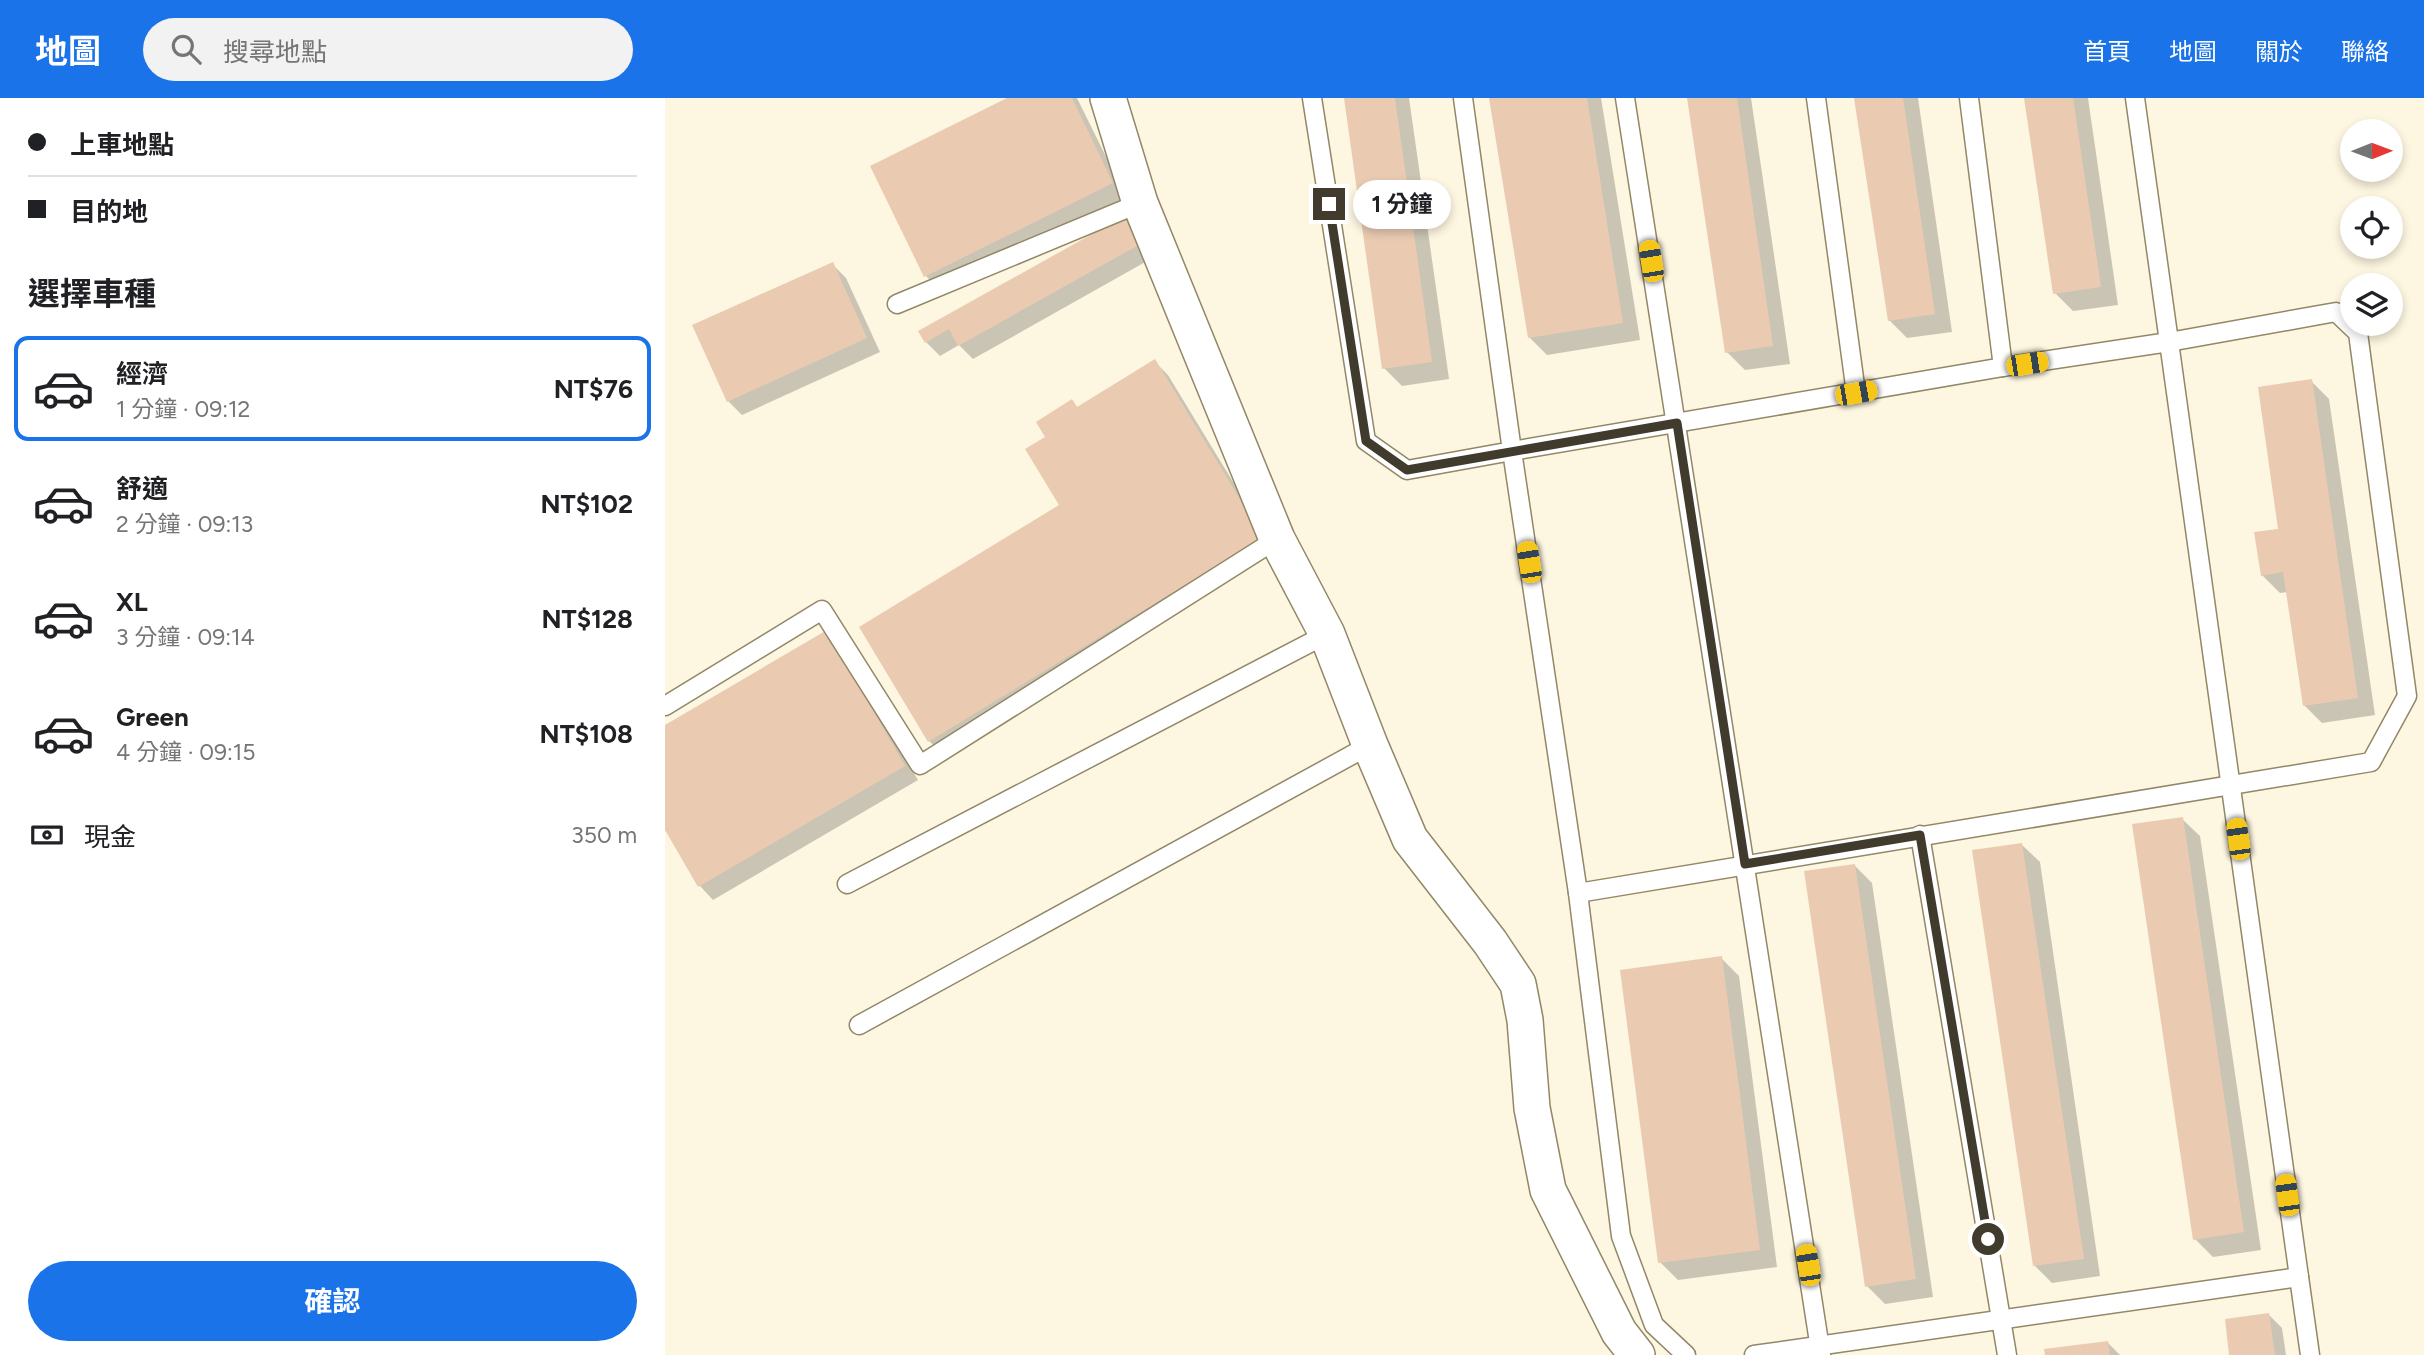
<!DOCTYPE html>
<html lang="zh-TW">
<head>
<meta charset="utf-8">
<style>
  body { margin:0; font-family:Figtree,"Noto Sans TC",sans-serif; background:#f2f2f2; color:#202124; height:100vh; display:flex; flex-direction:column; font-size:26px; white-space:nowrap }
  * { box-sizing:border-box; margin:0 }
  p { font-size:23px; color:#757577 }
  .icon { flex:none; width:38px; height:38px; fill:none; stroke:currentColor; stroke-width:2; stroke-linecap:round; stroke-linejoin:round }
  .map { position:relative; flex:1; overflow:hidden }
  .panel { display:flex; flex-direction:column; background:#fff; width:665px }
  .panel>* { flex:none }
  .banner { display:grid; align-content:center; height:154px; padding:0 28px; background:#fff }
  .needle { width:46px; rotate:89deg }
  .controls { position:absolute; left:1675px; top:21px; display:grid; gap:14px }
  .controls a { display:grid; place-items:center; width:63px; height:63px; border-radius:50%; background:#fff; box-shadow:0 4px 10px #0003; font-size:35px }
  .end { position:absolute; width:32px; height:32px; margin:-16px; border:9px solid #403b2d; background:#fff; box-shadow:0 0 0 4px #fff }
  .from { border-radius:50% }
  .bubble { position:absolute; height:49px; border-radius:24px; background:#fff; box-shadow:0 4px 10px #0003; font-size:23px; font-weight:700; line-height:49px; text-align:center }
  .car { position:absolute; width:21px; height:42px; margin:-21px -10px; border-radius:9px; box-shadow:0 0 5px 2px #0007; background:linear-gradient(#f5c518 24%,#345 0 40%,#f5c518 0 76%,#345 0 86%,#f5c518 0) }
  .banner b { display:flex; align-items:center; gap:24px; height:66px; font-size:26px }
  .banner b+b { border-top:2px solid #e0e0e0 }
  .banner i { width:18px; height:18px; background:#202124 }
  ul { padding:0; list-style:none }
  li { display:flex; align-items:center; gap:21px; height:105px; margin:0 14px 10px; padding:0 14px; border:4px solid transparent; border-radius:14px }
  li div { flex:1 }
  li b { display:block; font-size:26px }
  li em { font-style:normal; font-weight:700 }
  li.current { border-color:#1a73e8 }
  li>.icon { width:63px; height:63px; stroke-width:1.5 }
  h2 { padding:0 28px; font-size:32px; line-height:84px }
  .pay { display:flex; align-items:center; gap:18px; height:77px; padding:0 28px; font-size:26px }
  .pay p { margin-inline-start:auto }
  .action { display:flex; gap:14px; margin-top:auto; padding:14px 28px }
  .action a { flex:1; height:80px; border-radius:42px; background:#1a73e8; color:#fff; font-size:28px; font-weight:700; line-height:80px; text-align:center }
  header { display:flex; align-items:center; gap:42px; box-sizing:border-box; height:98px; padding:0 35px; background:#1a73e8; color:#fff }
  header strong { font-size:33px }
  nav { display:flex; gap:38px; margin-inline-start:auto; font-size:24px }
  .search { width:490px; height:63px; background:#f2f2f2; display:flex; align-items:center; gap:18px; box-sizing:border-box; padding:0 24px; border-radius:38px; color:#757577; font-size:26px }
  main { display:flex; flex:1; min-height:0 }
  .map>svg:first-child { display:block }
</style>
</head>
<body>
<header>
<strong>地圖</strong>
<div class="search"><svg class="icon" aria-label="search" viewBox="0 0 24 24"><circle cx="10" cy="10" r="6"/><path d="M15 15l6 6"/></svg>搜尋地點</div>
<nav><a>首頁</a><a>地圖</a><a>關於</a><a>聯絡</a></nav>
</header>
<main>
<section class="panel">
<div class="banner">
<b><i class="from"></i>上車地點</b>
<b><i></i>目的地</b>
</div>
<h2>選擇車種</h2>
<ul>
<li class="current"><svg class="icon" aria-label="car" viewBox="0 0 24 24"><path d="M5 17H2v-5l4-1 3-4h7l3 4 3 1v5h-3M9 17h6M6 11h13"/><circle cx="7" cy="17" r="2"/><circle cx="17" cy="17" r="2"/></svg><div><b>經濟</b><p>1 分鐘 · 09:12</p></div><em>NT$76</em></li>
<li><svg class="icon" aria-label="car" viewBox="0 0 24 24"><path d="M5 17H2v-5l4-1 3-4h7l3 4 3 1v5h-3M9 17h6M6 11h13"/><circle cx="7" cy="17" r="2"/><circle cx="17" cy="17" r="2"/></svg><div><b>舒適</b><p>2 分鐘 · 09:13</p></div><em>NT$102</em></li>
<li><svg class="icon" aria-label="car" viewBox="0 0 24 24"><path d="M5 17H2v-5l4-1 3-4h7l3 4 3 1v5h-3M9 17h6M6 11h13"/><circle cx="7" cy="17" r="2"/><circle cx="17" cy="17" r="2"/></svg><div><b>XL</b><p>3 分鐘 · 09:14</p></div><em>NT$128</em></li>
<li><svg class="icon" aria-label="car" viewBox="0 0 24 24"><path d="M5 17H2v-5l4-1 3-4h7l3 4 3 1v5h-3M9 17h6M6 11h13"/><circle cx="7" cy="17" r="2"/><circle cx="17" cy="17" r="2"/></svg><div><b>Green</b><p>4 分鐘 · 09:15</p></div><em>NT$108</em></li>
</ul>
<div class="pay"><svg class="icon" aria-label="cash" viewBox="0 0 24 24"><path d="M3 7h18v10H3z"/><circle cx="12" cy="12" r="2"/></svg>現金<p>350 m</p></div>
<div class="action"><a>確認</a></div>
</section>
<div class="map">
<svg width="1759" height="1257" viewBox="0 0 1759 1257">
  <rect width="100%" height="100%" fill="#fdf6e1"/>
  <!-- shadow -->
  <g fill="#0003">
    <polygon points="346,0 412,0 461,99 274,191 261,178"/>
    <polygon points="680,0 744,0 784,281 737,288 719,270"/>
    <polygon points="826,0 936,0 975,242 882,257 864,239"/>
    <polygon points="1024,0 1086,0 1125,266 1080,272 1062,254"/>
    <polygon points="1191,0 1253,0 1287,234 1242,240 1224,222"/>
    <polygon points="1361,0 1423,0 1453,207 1408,213 1390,195"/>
    <polygon points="463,118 491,158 308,261 294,247 275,258 261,244"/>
    <polygon points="167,166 181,180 215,254 77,317 63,303"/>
    <polygon points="489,263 503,277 610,453 278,656 264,643 396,408 382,340 407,303 413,310"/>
    <polygon points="1646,283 1664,301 1710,617 1657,625 1639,607 1623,494 1615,495 1597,477 1615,432"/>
    <polygon points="175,548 253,682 48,802 35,788 0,728 0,629"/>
    <polygon points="1517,721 1535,738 1596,1152 1548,1159 1530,1141"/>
    <polygon points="1357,747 1375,764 1435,1178 1387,1185 1369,1167"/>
    <polygon points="1189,767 1207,785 1268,1199 1220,1206 1202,1188"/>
    <polygon points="1056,860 1074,878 1112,1169 1013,1182 995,1164"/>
    <polygon points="1604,1217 1617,1230 1621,1257 1566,1257"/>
    <polygon points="1443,1245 1455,1257 1382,1257"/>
  </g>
  <!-- building -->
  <g fill="#eacbb2">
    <polygon points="342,0 407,0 448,85 259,179 205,68"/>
    <polygon points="679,0 730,0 767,264 717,271"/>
    <polygon points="824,0 922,0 958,225 863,240"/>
    <polygon points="1022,0 1072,0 1108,248 1060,255"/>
    <polygon points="1189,0 1238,0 1270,216 1223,223"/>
    <polygon points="1359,0 1408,0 1436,189 1388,196"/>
    <polygon points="463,116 479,144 293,248 284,231 260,245 253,233"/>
    <polygon points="168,164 202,240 62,304 27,227"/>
    <polygon points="490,261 598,439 263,644 194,529 394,407 360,351 380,339 371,324 407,301 412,309"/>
    <polygon points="1647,281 1693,600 1638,608 1618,474 1596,478 1589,434 1613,431 1593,289"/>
    <polygon points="162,532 240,668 33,789 0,732 0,627"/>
    <polygon points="1518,719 1579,1134 1528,1142 1467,726"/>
    <polygon points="1357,745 1419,1161 1368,1168 1307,752"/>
    <polygon points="1190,766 1251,1181 1200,1189 1139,773"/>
    <polygon points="1057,858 1095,1152 993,1165 955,872"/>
    <polygon points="1604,1215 1610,1257 1564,1257 1560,1221"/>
    <polygon points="1443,1243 1445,1257 1380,1257 1379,1251"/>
  </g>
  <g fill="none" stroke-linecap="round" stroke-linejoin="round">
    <defs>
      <g id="lane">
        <polyline points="647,0 701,343 742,372 847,353 798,0"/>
        <polyline points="960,0 1156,1257"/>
        <polyline points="1151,0 1191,295"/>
        <polyline points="1304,0 1338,269"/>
        <polyline points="232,206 475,105"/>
        <polyline points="0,608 157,512 255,667 612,441"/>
        <polyline points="1255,737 1342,1257"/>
        <polyline points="182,786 662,536"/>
        <polyline points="913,795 1706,664 1742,598 1693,235 1671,214 1504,244 1470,0"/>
        <polyline points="194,927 705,647"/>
        <polyline points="1634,1179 1645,1257"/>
        <polyline points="1021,1257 989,1227 956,1138 913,795 847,353 1338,269 1504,244 1634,1179 1089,1257"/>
      </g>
      <polyline id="street" points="443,0 475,105 612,441 662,536 705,647 745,741 825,844 853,886 860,922 867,1010 883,1092 954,1234 972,1257"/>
    </defs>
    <!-- lane casing -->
    <use href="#lane" stroke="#928766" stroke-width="21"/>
    <!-- street casing -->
    <use href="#street" stroke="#928766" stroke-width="38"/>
    <!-- lane -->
    <use href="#lane" stroke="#fff" stroke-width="18"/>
    <!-- street -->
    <use href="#street" stroke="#fff" stroke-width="35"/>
  </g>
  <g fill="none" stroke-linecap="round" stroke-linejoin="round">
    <!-- route -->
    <polyline stroke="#403b2d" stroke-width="9" points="664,106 701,343 742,372 1012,325 1080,766 1255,737 1323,1141"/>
  </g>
</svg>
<div class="controls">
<a><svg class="needle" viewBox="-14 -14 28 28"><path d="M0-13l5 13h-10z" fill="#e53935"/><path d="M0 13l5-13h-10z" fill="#757577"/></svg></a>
<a><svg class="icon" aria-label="locate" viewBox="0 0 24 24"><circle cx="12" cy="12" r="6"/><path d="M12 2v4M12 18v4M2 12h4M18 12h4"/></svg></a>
<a><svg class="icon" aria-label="layers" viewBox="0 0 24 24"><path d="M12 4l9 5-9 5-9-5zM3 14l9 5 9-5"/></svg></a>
</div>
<i class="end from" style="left:1323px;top:1141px"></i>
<i class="end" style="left:664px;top:106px"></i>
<div class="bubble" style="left:688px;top:82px;width:98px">1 分鐘</div>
<i class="car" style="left:986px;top:163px;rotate:351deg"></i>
<i class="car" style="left:1362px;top:266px;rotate:81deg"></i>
<i class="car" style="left:1191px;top:295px;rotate:80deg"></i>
<i class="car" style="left:864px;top:464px;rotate:351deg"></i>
<i class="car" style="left:1573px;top:741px;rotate:352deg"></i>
<i class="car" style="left:1622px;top:1097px;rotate:352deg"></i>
<i class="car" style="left:1143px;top:1167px;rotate:351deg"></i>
</div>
</main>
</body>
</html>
